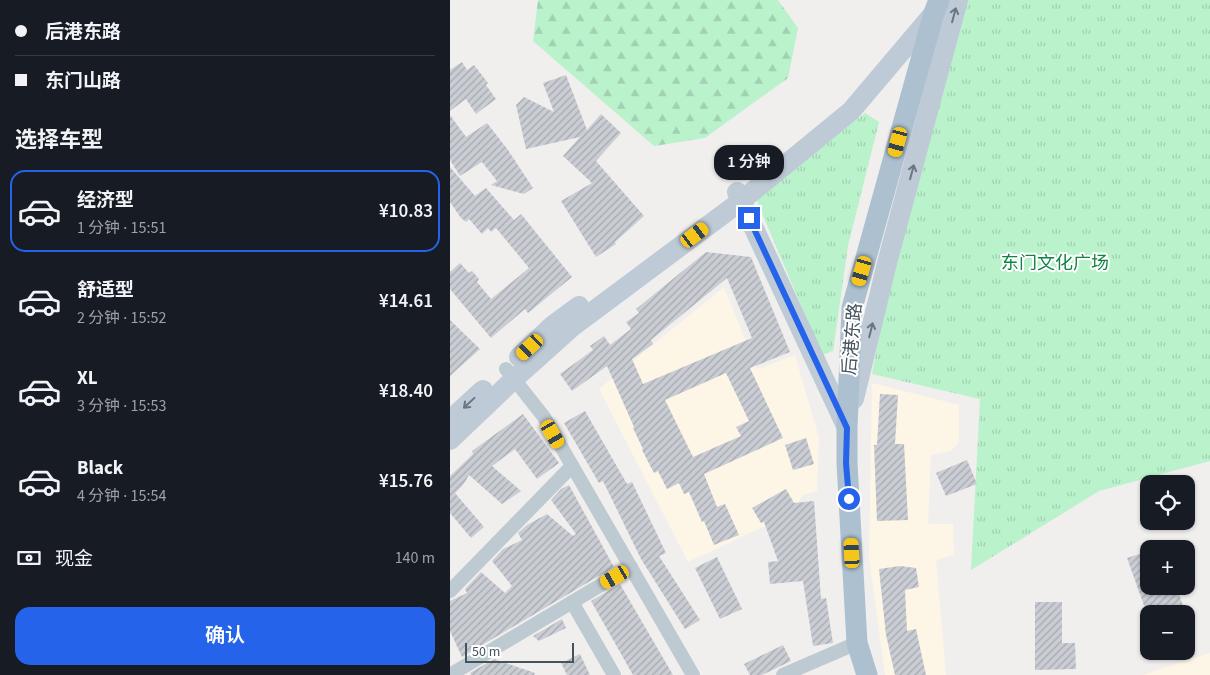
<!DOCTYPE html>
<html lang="zh">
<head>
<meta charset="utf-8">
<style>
  body { margin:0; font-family:"Source Sans 3","Noto Sans SC",sans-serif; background:#242831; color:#f1f3f6; height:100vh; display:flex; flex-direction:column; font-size:19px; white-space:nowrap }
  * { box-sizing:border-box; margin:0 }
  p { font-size:16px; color:#9ea1a6 }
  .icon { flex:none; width:28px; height:28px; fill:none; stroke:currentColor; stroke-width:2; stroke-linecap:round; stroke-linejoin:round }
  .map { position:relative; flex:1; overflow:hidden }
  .drawer { display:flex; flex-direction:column; background:#171b24; width:450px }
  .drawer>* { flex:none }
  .hud { display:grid; align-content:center; height:110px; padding:0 15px; background:#171b24 }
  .controls { position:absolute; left:690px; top:475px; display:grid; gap:10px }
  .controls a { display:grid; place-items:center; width:55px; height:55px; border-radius:10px; background:#171b24; box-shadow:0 1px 4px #0004; font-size:25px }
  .scale { position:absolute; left:15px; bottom:12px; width:109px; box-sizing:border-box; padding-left:5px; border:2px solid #45535d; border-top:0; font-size:14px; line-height:18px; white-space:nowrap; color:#45535d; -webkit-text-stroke:4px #fff; paint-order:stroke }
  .end { position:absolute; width:22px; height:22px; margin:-11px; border:6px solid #2563eb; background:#fff; box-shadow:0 0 0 2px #fff }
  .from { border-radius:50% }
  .bubble { position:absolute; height:35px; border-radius:15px; background:#171b24; box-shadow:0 1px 4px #0004; font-size:16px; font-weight:600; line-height:35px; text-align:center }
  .car { position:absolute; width:15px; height:30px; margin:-15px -8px; border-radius:6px; box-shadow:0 0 4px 1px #0007; background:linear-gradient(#f5c518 24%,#345 0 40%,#f5c518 0 76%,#345 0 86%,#f5c518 0) }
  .hud b { display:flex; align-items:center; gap:18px; height:48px; font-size:19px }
  .hud b+b { border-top:1px solid #363941 }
  .hud i { width:12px; height:12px; background:#f1f3f6 }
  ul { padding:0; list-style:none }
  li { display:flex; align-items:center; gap:15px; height:82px; margin:0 10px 8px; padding:0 5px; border:2px solid transparent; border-radius:15px }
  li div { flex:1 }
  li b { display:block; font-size:19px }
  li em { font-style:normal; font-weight:600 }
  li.current { border-color:#2563eb }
  li>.icon { width:45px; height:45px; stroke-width:1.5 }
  h2 { padding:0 15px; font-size:22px; line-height:60px }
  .pay { display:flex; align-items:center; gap:12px; height:55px; padding:0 15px; font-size:19px }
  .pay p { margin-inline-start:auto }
  .primary-button { display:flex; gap:10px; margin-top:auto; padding:10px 15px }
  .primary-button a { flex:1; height:58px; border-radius:15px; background:#2563eb; color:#fff; font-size:20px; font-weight:600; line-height:58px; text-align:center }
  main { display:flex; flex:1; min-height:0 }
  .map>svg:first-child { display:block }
</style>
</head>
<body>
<main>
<section class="drawer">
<div class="hud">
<b><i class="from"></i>后港东路</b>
<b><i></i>东门山路</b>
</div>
<h2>选择车型</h2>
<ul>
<li class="current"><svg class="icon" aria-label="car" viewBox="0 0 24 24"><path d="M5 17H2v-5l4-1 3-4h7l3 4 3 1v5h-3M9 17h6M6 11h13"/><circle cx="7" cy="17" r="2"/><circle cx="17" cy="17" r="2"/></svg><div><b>经济型</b><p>1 分钟 · 15:51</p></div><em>¥10.83</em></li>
<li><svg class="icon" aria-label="car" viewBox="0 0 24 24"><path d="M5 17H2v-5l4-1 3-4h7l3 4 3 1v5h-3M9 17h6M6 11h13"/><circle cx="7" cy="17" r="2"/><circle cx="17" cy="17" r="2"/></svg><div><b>舒适型</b><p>2 分钟 · 15:52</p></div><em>¥14.61</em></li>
<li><svg class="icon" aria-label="car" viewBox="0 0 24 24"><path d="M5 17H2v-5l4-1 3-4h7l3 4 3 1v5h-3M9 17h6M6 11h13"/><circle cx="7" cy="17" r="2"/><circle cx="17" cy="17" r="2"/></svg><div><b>XL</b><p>3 分钟 · 15:53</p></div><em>¥18.40</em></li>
<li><svg class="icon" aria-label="car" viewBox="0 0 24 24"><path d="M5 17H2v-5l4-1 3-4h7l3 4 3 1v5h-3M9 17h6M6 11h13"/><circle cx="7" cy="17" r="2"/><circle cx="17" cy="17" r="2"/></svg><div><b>Black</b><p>4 分钟 · 15:54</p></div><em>¥15.76</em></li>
</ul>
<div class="pay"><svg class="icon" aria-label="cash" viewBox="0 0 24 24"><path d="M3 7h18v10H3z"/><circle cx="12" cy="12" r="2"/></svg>现金<p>140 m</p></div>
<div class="primary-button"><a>确认</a></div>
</section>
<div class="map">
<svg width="760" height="675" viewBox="0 0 760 675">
  <defs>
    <pattern id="grass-tufts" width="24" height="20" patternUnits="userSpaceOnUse" patternTransform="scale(1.25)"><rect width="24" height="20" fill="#baf2cc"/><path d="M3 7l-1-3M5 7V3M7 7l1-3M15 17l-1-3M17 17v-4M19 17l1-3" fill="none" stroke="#a1d1b2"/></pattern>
    <pattern id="forest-firs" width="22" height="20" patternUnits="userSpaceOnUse" patternTransform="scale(1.25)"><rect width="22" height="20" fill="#baf2cc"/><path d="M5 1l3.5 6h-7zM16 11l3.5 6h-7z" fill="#a1d1b2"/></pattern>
    <pattern id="building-hatch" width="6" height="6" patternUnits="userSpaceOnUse" patternTransform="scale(1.25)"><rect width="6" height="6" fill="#caced4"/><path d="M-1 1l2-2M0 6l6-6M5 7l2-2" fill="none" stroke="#a6aaaf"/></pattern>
  </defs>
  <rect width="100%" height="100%" fill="#f1eeee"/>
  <!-- commercial -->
  <g fill="#fdf5e6">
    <polygon points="274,287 307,369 345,355 369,438 367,491 353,495 341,514 238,562 149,389"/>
    <polygon points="422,383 509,405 509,442 501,451 481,455 478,524 503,524 504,555 486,560 496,675 435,675 419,557"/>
    <polygon points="760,653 760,675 693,675 714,668"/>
  </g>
  <!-- grass -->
  <g fill="url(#grass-tufts)">
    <polygon points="516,0 760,0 760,461 649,491 521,570 530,399 422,374 439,282"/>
    <polygon points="415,113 429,122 398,246 383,351 372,355 306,199"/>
  </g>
  <!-- forest -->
  <polygon fill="url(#forest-firs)" points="88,0 328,0 348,28 338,78 255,138 204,146 83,41"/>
  <!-- building -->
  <g fill="url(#building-hatch)" fill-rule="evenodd">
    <polygon points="12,62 17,70 24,65 38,83 36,85 46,99 26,114 16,99 0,111 0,70"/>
    <polygon points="116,75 137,130 151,114 171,133 146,161 194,216 165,242 166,244 146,257 111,201 142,183 113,156 130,137 76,149 66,105 74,97 104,112 93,83"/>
    <polygon points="0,115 16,137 37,123 58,150 83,188 74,194 41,185 47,181 32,162 10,176 0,160"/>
    <polygon points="0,167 25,196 36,188 64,220 71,214 122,277 78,313 75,309 41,338 0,289 0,272 10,263 19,273 22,271 29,279 27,282 41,299 79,268 46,228 41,232 38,228 32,234 19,219 16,222 11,218 0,202"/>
    <path d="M256,252L301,257L340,352L300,368L333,438L254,474L267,507L275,504L289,535L264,545L254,521L252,522L239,492L234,494L229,483L217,489L208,471L204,473L192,450L193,449L183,428L184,427L157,366L122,391L110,374L143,350L140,346L154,336L160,345L181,329L176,322L189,313L186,309ZM277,278L302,338L193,384L182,359L203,344L201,340ZM276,373L299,421L286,427L291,436L243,457L215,400Z"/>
    <polygon points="0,320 30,349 0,376"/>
    <polygon points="430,394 448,395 445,444 454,444 458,520 427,521 424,445 427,445"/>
    <polygon points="135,411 177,484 182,482 216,553 209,556 250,620 235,629 191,559 153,481 149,483 114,423"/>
    <polygon points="73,414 109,463 87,479 65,449 42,466 71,491 52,504 19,475 13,485 5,493 34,527 21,538 0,513 0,476 23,454 22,451"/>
    <polygon points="356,438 364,464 343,470 335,445"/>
    <polygon points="517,460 527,484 496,496 486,473"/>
    <polygon points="119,485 164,567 12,657 0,631 0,601 17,593 15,589 31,572 55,593 62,586 42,561 53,549 72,540 68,533 77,525 97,514 123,536 126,534 101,500 111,489"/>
    <polygon points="336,489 344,503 364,501 371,599 376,598 383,643 363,646 353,581 320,584 318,562 328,561 314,522 311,523 302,508"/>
    <polygon points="699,551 699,586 726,586 736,614 697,614 677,558"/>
    <polygon points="267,557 292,609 270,619 245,568"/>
    <polygon points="450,566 466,568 469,587 455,590 457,631 466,629 476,675 445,675 436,635 429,569"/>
    <polygon points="170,584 223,675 183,675 141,601"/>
    <polygon points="585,602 612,602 612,643 625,643 626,669 585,670"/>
    <polygon points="112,619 116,628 89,641 83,636"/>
    <polygon points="333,645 341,661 312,675 300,675 294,664"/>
    <polygon points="130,654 140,675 117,675 111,663"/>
    <polygon points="44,659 85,673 84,675 21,675 20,673"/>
  </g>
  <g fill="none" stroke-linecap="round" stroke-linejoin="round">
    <!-- street -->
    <g stroke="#becad1" stroke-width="14">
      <polyline points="56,369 94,417 243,675"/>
      <polyline points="0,591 122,466"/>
      <polyline points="122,602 164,675"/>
      <polyline points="0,675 181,567"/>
      <polyline points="333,675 407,643"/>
    </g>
    <!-- secondary -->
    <g stroke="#becbd7" stroke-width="20">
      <polyline points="287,192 397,428"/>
      <polyline points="69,357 103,325 129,306"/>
      <polyline points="404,399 438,259 508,0"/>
      <polyline points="0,420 33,390"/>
      <polyline points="0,440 64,379 122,327 291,201 401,111 484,13"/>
    </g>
    <!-- primary -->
    <polyline stroke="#acc0cf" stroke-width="21" points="417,675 407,643 397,463 397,428 402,308 484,13 489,0"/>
  </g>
  <!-- one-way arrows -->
  <defs><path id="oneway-shaft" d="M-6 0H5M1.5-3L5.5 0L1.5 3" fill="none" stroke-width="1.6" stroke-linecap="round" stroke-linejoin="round" transform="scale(1.25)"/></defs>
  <g stroke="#697782">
    <use href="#oneway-shaft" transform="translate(504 15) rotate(-75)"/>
    <use href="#oneway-shaft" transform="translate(462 172) rotate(-75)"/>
    <use href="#oneway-shaft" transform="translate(421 330) rotate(-76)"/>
    <use href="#oneway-shaft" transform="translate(19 403) rotate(137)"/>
  </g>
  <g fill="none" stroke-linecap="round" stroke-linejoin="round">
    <!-- route -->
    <polyline stroke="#2563eb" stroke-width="6" points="299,218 397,428 396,463 399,499"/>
  </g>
  <g text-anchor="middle" stroke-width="4" stroke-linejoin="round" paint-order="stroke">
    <!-- park labels -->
    <g font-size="18" fill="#118343" stroke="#fff">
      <text x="605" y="269">东门文化广场</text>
    </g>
    <!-- street labels -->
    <g font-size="18" fill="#45535d" stroke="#fff">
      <text transform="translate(402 339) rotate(-85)" y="6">后港东路</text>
    </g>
  </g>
</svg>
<div class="controls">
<a><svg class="icon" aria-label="locate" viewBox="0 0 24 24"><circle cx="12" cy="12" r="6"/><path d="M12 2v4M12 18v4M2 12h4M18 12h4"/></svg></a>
<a>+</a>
<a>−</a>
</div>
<div class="scale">50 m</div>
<i class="end from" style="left:399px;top:499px"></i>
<i class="end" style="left:299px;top:218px"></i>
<div class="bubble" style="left:264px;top:145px;width:70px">1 分钟</div>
<i class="car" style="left:448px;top:142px;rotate:195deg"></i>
<i class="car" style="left:245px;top:235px;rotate:53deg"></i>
<i class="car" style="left:412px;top:271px;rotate:196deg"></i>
<i class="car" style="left:80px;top:347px;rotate:227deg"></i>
<i class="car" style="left:103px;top:434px;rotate:150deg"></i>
<i class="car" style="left:402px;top:553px;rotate:357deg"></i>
<i class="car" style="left:165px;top:577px;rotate:240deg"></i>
</div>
</main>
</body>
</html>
